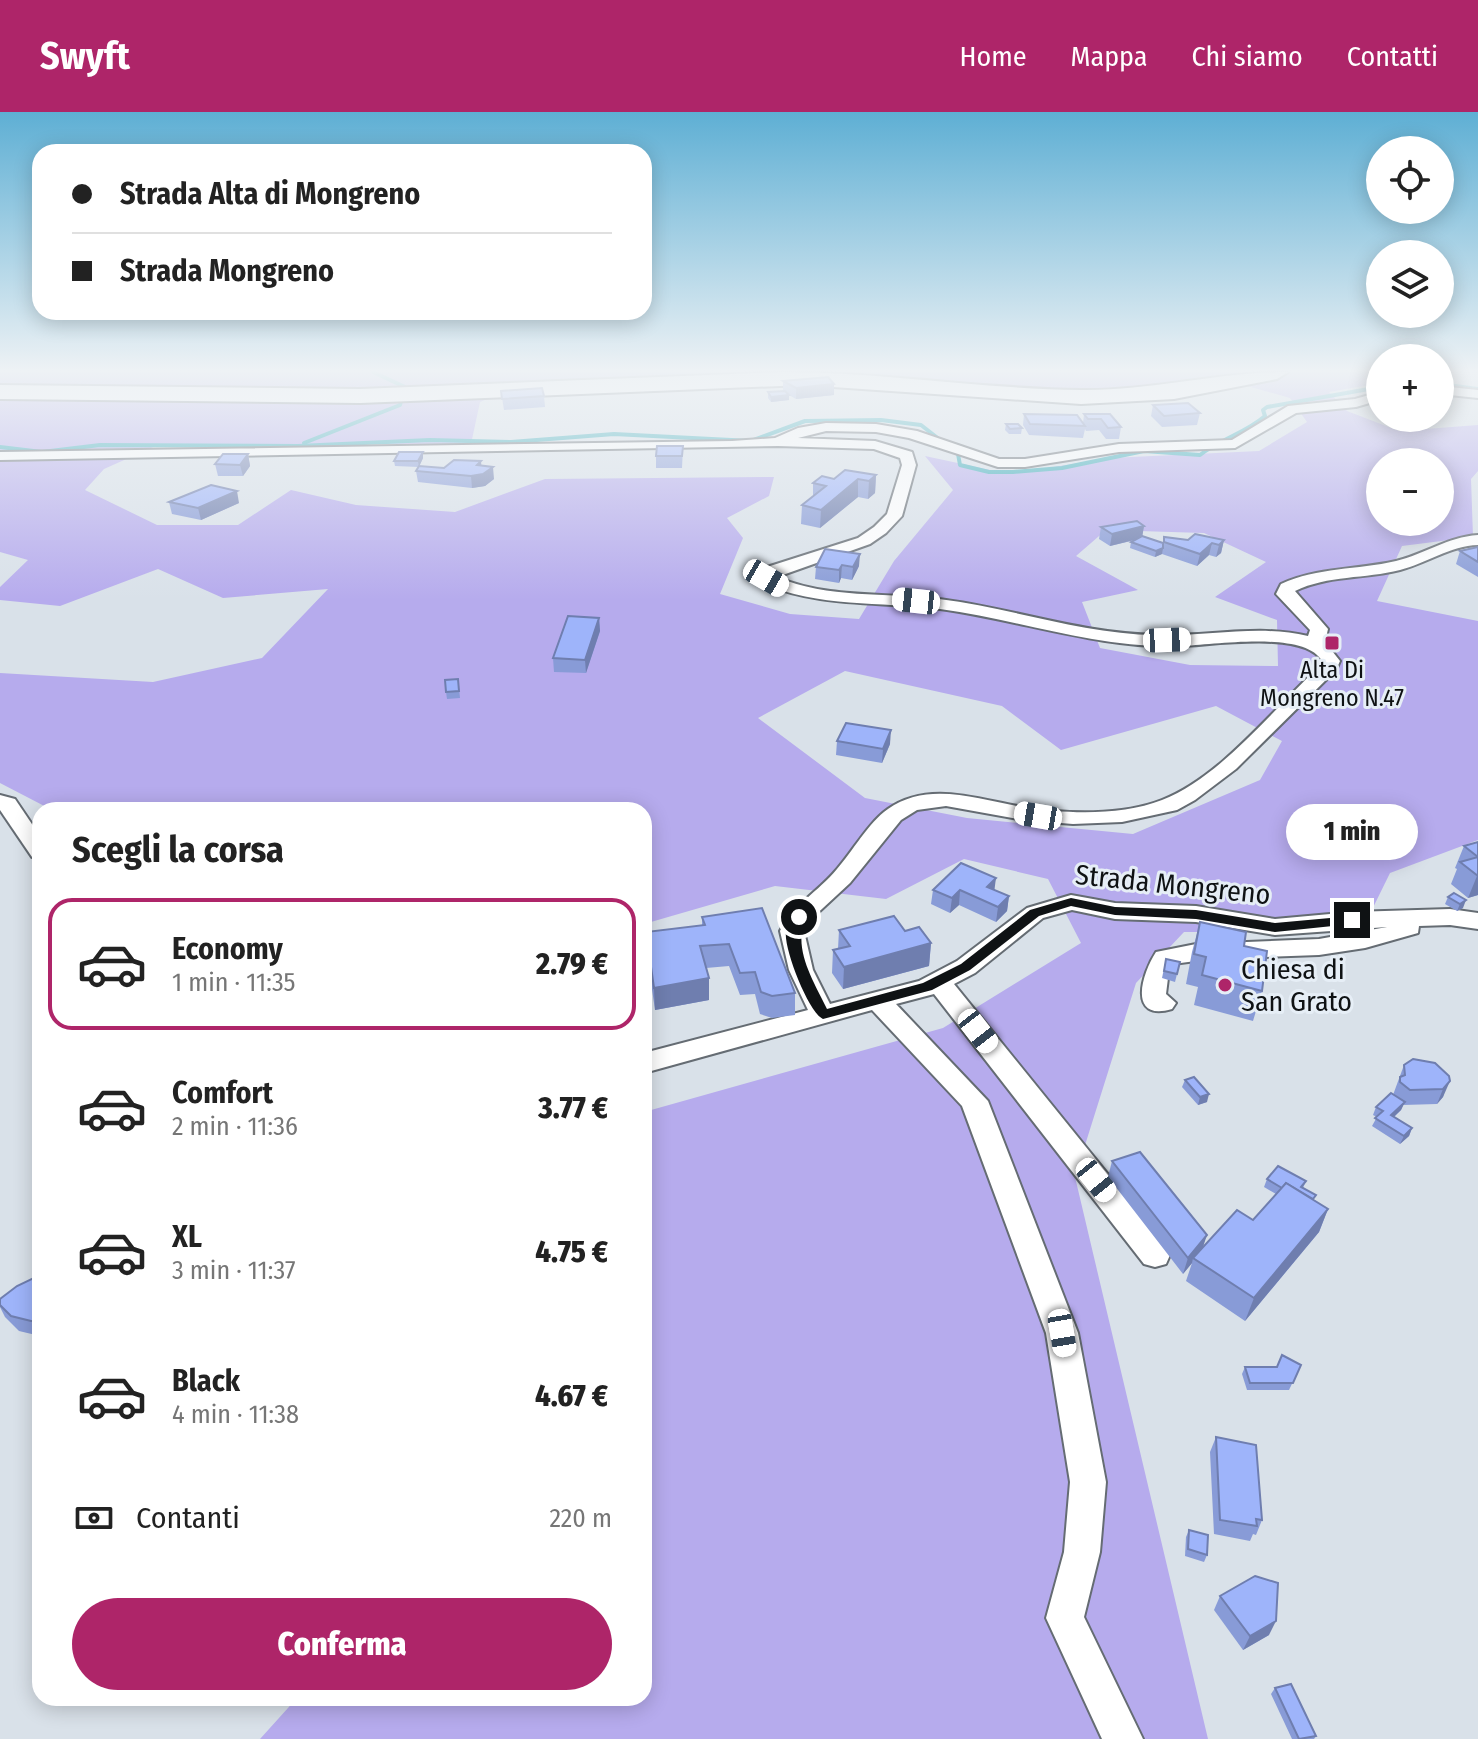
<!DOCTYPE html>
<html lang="it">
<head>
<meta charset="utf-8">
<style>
  body { margin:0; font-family:"Fira Sans Condensed",sans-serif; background:#f6f6f6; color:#222; height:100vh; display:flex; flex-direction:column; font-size:30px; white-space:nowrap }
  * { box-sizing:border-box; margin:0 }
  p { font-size:26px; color:#767676 }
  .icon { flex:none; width:44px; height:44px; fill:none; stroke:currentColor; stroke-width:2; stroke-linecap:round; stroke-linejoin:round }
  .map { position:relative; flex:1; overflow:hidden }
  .panel { position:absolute; left:32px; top:690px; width:620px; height:904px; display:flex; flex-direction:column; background:#fff; border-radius:24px; box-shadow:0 4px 20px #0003 }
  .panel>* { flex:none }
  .banner { position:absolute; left:32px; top:32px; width:620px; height:176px; border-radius:24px; box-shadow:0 4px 20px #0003; display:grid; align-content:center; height:176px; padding:0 40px; background:#fff }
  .buttons { position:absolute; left:1366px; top:24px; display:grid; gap:16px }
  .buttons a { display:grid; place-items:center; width:88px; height:88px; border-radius:50%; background:#fff; box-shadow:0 4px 20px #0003; font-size:40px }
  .end { position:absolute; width:36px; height:36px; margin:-18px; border:10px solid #0f1214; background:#fff; box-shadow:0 0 0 4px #fff }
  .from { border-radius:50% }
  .bubble { position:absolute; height:56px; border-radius:28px; background:#fff; box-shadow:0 4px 20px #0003; font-size:26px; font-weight:800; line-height:56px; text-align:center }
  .car { position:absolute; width:24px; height:48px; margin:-24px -12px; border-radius:10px; box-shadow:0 0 6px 2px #0007; background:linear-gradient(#fff 24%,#345 0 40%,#fff 0 76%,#345 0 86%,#fff 0) }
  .banner b { display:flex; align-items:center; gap:28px; height:76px; font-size:30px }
  .banner b+b { border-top:2px solid #e0e0e0 }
  .banner i { width:20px; height:20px; background:#222 }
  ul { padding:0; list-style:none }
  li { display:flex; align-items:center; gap:24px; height:132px; margin:0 16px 12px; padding:0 24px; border:4px solid transparent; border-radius:24px }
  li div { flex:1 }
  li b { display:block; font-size:30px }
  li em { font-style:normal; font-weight:800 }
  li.selected { border-color:#ae2569 }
  li>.icon { width:72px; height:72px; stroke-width:1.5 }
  h2 { padding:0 40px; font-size:36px; line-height:96px }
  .pay { display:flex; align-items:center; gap:20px; height:88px; padding:0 40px; font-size:30px }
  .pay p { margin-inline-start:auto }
  .cta { display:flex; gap:16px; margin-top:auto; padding:16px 40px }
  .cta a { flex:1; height:92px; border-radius:48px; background:#ae2569; color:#fff; font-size:32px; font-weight:800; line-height:92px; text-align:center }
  header { display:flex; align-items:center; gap:48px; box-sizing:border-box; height:112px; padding:0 40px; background:#ae2569; color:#fff }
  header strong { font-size:38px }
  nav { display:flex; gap:44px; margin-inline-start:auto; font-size:28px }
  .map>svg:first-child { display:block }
</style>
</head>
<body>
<header>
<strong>Swyft</strong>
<nav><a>Home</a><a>Mappa</a><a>Chi siamo</a><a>Contatti</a></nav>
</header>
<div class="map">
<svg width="1478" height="1627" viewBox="0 0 1478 1627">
  <rect width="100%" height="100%" fill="#d9e1e9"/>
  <!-- green -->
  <path fill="#b6abed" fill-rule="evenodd" d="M0,260H1380V271L1329,280L1347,299L1399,319L1478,313V359L1471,367L1473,425L1402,434L1377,489L1478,509V728L1390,761L1361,820H1184L1136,871L1075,1065L1208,1627H260L297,1586H644V1000L943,916L1081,831L1048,767L964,747L886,787L775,774L644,812V698H52L0,671V561L153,570L262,546L328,477L223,486L158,457L60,494L0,488V475L28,448L0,440ZM1230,269L1290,286L1307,310L1259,339L1110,346L1009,362L925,344L953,378L894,449L859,507L790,502L720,482L743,426L727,406L769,384L774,365L545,367L455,400L356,393L291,378L238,413H157L85,378L104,357L160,332H471L480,290L513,276L925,271L1087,281ZM1380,350H1440V410H1380ZM1106,418L1204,421L1266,450L1215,485L1277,508L1278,554L1190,553L1100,536L1082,490L1138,478L1076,444ZM845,559L1002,594L1061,638L1216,594L1282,629L1260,668L1133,722L967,706L865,686L758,606Z"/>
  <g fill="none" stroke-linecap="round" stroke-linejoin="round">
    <!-- stream -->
    <g stroke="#30a7b5" stroke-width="4">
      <polyline points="1440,272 1478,277"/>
      <polyline points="304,331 400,293 405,275 373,260"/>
      <path d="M0,335L42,340L100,333L298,334L430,328L511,330L614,322L751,329L805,309L881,308L921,313L958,342L960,353L989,360H1013L1062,356L1144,339L1200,343C1220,327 1246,321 1265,304L1263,298L1267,295L1380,275"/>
    </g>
    <defs>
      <g id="street">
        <polygon points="1440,274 1478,278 1478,286 1440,282"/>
        <path d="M1380,280V288L1356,295L1296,301L1235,336L1119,340L1025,355H998L909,326L876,320L826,319L798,326L875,329L912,340L916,353L902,404L886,421L870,432L777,465C828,487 885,480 939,487C1012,496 1082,522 1156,523C1206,525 1258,512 1308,524L1310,518L1276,482L1281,472C1318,455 1357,458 1396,449C1425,442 1447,425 1478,423V433C1450,434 1427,451 1400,458C1365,467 1328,463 1295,479L1328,517L1325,530L1340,549L1336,558L1236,657L1195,688L1177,698L1122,710L1073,712L1023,708L946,694L917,698L901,708L850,771L809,809L804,819L813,858L830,892L919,869L957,849L1027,796L1071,783L1115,791L1196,794L1275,807L1352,800L1450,797L1478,801V817L1450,813L1419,814L1418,821L1365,836L1319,843L1211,847L1173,852L1169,858L1166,882L1176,891L1172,897C1127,910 1142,861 1156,840L1196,832L1319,827L1387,815L1275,823L1196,810L1115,807L1072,798L1043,806L975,861L954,872L1166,1134L1170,1143L1166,1152L1155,1155L1144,1152L934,882L896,892L988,989L1078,1221L1106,1370L1100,1440L1084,1505L1143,1627H1102L1046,1506L1064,1440L1070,1370L1046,1221L962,994L872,898L644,961V941L808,898L789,858L780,819C794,792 818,780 837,757C853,739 868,711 888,697C929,668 979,688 1023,695C1066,702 1121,704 1162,688C1221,665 1272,598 1319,555L1322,549C1305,518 1213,533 1181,534C1099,537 1021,508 940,497C879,489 817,496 760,470L757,466L767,455L858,426L874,415L887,402L902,353L900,346L874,337L778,334L0,348V340L732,329L775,326L798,316L826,311L876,312L917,319L999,347H1025L1119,332L1232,328L1288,294L1355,287Z"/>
        <polygon points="0,683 15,687 40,724 40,747 32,745 0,698"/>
      </g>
      <path id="primary" d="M782,260C882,260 981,277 1081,278C1151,279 1218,260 1288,260L1277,267L1174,287L1081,292L804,273L360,291L0,287V273L360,277Z"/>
    </defs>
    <!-- street casing -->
    <use href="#street" stroke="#656c73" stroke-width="4"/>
    <!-- primary casing -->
    <use href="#primary" stroke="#656c73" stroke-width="4"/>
    <!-- street -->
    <use href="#street" fill="#fff" fill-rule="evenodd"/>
    <!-- primary -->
    <use href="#primary" fill="#fff" fill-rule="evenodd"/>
  </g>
  <!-- wall -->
  <g fill="#889bd7">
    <polygon points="783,269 834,283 796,287 789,283 789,288 771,290 768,286 768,280 783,279"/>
    <polygon points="501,279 544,284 545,295 504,298"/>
    <polygon points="1153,293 1200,301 1197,313 1162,315 1151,304"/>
    <polygon points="1024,302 1083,311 1084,302 1110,302 1121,315 1119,327 1106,327 1099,318 1086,319 1085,317 1083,326 1029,323 1023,313"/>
    <polygon points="1006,312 1022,316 1021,322 1009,322 1005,318"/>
    <polygon points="683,334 682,356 656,356 656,344"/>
    <polygon points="248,342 250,354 243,364 218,364 215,352"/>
    <polygon points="423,346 419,354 444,356 482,354 494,367 485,374 472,376 418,370 416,359 419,355 395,354 394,349"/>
    <polygon points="876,363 875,381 868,387 858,385 820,416 801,412 802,393 813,385 813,371"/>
    <polygon points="169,390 239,391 201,408 172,402"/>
    <polygon points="1144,414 1142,424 1163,431 1164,425 1188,428 1224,428 1221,441 1216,445 1209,443 1197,454 1162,442 1155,445 1130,436 1131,430 1135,428 1110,434 1099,427 1101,415"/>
    <polygon points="1478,435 1478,465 1456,452 1460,439"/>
    <polygon points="825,437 859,454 852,468 841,466 839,471 815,467 816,455"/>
    <polygon points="599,506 600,519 586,561 554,560 553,546"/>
    <polygon points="458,567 460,586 447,587 446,580"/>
    <polygon points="837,629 890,632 882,651 836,643"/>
    <polygon points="1478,730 1478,783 1468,786 1451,772 1457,757 1455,756 1464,734"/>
    <polygon points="933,778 994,778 1009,784 1007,799 996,810 959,793 950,801 931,792"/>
    <polygon points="1454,781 1463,796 1457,799 1445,792 1448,785"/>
    <polygon points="702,805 795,881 795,903 772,906 760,902 755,882 740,883 729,854 706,856 709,866 709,888 655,898 647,843 646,820 702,814"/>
    <polygon points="1200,810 1244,834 1262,879 1253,909 1194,893 1198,875 1186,872 1192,840"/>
    <polygon points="839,818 905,819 931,831 929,854 843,877 832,861 833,838 838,837"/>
    <polygon points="1166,847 1180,850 1175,870 1162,866"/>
    <polygon points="1404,953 1449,964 1443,985 1437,992 1403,993 1401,998 1394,1005 1412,1016 1409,1024 1400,1032 1372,1014 1377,1005 1373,1003 1376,995 1393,983"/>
    <polygon points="1185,968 1207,990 1198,993 1182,975"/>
    <polygon points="1112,1049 1203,1136 1253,1108 1276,1082 1264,1075 1267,1067 1306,1069 1303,1076 1314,1088 1328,1097 1319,1120 1245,1209 1186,1169 1192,1151 1183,1162 1108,1065"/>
    <polygon points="40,1163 40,1224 19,1219 5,1205 0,1195 0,1187"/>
    <polygon points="1301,1253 1289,1278 1247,1278 1242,1262 1245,1255 1277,1255"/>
    <polygon points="1216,1325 1262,1408 1256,1423 1253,1422 1250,1429 1214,1422 1210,1340"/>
    <polygon points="1189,1418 1207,1443 1204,1450 1185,1444 1186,1425"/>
    <polygon points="1220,1484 1269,1523 1243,1538 1214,1498"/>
    <polygon points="1275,1576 1316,1624 1314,1627 1292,1627 1271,1582"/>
  </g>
  <!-- shaded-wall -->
  <g fill="#6f7eaf">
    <polygon points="834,272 834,283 796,287 796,276"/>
    <polygon points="789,283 789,288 771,290 771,285"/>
    <polygon points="423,340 423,346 419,355 418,349"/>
    <polygon points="248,342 250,354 243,364 240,353"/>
    <polygon points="481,349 482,361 493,355 494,367 485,374 472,376 471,364 477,353"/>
    <polygon points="876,363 875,381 868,387 869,369"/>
    <polygon points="858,367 858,385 820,416 821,398"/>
    <polygon points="237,379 239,391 201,408 198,396"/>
    <polygon points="1144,414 1142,426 1110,434 1112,422"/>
    <polygon points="1224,428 1221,441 1216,445 1219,433"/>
    <polygon points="1212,431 1209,443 1197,454 1200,442"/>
    <polygon points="1163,436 1162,442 1155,445 1156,439"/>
    <polygon points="860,442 859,454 852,468 853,455"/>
    <polygon points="842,453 841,466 839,471 839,458"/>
    <polygon points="599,506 600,519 586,561 585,548"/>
    <polygon points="891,618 890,632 882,651 883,637"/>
    <polygon points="1477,764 1478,764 1478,783 1468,786"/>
    <polygon points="996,766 994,781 987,775"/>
    <polygon points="960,778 959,793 950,801 952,786"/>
    <polygon points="1009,784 1007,799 996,810 998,795"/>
    <polygon points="1466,788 1463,796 1457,799 1460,792"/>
    <polygon points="931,831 929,854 843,877 844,855"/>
    <polygon points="709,866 709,888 655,898 654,876"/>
    <polygon points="1450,969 1443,985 1437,992 1443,977"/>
    <polygon points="1209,982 1207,990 1198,993 1200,985"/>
    <polygon points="1405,990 1401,998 1387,1011 1391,1003"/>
    <polygon points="1412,1016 1409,1024 1400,1032 1404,1024"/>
    <polygon points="1328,1097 1319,1120 1245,1209 1254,1186"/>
    <polygon points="1207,1123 1202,1138 1193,1146 1192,1151 1183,1162 1188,1146"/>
    <polygon points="1276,1509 1269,1523 1243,1538 1250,1524"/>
  </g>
  <!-- building -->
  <g fill="#9eb4fa" stroke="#6f7eaf" stroke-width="2">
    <polygon points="828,265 834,272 796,276 783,269"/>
    <polygon points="542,276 544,284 502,287 501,279"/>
    <polygon points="785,279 789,283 771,285 768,280"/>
    <polygon points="1188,291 1200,301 1164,304 1153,293"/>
    <polygon points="1024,302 1077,303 1085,314 1030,312"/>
    <polygon points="1084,302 1110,302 1121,315 1108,316 1101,307 1088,307"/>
    <polygon points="1006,312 1018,312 1022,316 1010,317"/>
    <polygon points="657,334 683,334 682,344 656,344"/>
    <polygon points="399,340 423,340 418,349 394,349"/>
    <polygon points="223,342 248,342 240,353 215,352"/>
    <polygon points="454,348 481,349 477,353 493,355 483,362 471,364 416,359 419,354 444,356"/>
    <polygon points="845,358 876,363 869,369 858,367 821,398 802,393 826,374 813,371 822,364 834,367"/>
    <polygon points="211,373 237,379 198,396 169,390"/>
    <polygon points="1137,409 1144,414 1112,422 1101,415"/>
    <polygon points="1195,422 1224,428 1219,433 1212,431 1200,442 1164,430 1164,425 1188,428"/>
    <polygon points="1142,424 1163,431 1163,436 1156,439 1131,430"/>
    <polygon points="1478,435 1478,450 1460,439"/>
    <polygon points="825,437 860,442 853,455 842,453 839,458 816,455"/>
    <polygon points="568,504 599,506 585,548 553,546"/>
    <polygon points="458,567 459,579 446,580 445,568"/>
    <polygon points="846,611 891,618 883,637 837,629"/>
    <polygon points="1478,730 1478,745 1464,734"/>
    <polygon points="1478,745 1478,764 1460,750"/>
    <polygon points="961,751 996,766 987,775 1009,784 998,795 960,778 952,786 933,778"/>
    <polygon points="1454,781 1466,788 1460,792 1448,785"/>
    <polygon points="762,796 795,881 772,884 761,880 755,860 740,861 729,832 700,834 709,866 654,876 646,820 705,813 702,805"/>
    <polygon points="894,804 905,819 919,815 931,831 844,855 833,838 850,834 839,818"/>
    <polygon points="1200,810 1246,820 1244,834 1267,839 1262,879 1202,863 1206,845 1194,842"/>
    <polygon points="1166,847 1180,850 1177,862 1164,859"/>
    <polygon points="1413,947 1435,951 1449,964 1450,969 1443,977 1410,978 1400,970 1400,965 1405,963 1404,953"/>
    <polygon points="1194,965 1209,982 1200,985 1185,968"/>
    <polygon points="1391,981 1405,990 1391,1003 1412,1016 1404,1024 1375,1006 1383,999 1376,995"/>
    <polygon points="1140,1040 1207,1123 1188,1146 1112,1049"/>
    <polygon points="1278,1054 1306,1069 1301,1075 1316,1083 1313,1087 1286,1071 1282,1076 1267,1067"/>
    <polygon points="1286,1071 1328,1097 1254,1186 1193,1146 1237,1098 1253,1108"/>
    <polygon points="40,1163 40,1209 31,1209 11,1204 0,1193 0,1187 17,1174"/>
    <polygon points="1282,1243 1301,1253 1293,1271 1250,1271 1245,1255 1277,1255"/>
    <polygon points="1216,1325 1256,1333 1262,1408 1256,1407 1257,1414 1220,1408"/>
    <polygon points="1189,1418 1208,1423 1207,1443 1188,1437"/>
    <polygon points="1255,1464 1278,1471 1276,1509 1250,1524 1220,1484"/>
    <polygon points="1291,1572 1316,1624 1299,1627 1275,1576"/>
  </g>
  <!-- sky -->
  <linearGradient id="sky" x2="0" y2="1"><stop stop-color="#5eafd4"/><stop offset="0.53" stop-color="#eef2f5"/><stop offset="1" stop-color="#eef2f5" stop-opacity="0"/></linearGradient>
  <rect width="1478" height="488" fill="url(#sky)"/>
  <!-- route -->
  <path fill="#0f1214" d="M1071,786L1115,795L1196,798L1275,811L1352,804L1358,808L1352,812L1275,820L1196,807L1115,803L1071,794L1039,804L970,858L932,878L823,907C809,901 783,836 786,819C787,814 792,806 795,802H804L806,805C792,836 813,868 827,897L923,871L961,852L1030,798Z"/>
  <!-- markers -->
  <g fill="#ae2569" stroke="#e6eef6" stroke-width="3">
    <rect x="1324" y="523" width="16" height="16" rx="4"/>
    <circle cx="1225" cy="873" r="8"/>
  </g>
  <g text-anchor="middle" stroke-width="6" stroke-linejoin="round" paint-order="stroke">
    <!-- far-poi labels -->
    <g font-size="24" fill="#0f1214" stroke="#e6eef6">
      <text x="1332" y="566">Alta Di<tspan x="1332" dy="28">Mongreno N.47</tspan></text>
    </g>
    <!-- street labels -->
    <g font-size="28" fill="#0f1214" stroke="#e6eef6">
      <text transform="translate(1173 772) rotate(6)" y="10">Strada Mongreno</text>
    </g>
    <!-- poi labels -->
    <g font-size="28" fill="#0f1214" stroke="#e6eef6" text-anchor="start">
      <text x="1241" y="867">Chiesa di<tspan x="1241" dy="32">San Grato</tspan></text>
    </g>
  </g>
</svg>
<div class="buttons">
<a><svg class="icon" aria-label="locate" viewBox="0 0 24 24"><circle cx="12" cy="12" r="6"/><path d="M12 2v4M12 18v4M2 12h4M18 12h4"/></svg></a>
<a><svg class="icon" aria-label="layers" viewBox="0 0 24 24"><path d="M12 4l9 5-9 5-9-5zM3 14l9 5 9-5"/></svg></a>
<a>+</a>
<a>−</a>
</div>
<i class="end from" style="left:799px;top:805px"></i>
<i class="end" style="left:1352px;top:808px"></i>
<div class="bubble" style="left:1286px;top:692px;width:132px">1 min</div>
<i class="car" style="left:766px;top:466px;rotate:120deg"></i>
<i class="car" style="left:916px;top:489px;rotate:276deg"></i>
<i class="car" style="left:1167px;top:528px;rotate:88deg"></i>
<i class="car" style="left:1038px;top:704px;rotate:280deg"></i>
<i class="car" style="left:978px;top:919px;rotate:142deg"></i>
<i class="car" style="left:1096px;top:1068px;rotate:141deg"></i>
<i class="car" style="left:1062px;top:1221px;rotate:170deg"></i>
<div class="banner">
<b><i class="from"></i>Strada Alta di Mongreno</b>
<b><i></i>Strada Mongreno</b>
</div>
<section class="panel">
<h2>Scegli la corsa</h2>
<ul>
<li class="selected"><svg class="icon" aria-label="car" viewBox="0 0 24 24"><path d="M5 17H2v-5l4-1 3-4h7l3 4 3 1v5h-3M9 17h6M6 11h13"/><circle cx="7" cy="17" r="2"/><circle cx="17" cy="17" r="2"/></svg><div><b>Economy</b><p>1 min · 11:35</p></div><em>2.79 €</em></li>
<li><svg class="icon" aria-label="car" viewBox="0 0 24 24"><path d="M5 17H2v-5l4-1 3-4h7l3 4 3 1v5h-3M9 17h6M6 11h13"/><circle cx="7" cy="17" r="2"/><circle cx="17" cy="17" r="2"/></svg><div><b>Comfort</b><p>2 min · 11:36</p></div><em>3.77 €</em></li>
<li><svg class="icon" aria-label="car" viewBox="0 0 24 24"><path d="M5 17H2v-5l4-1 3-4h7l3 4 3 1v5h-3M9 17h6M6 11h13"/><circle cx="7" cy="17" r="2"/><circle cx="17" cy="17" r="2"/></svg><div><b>XL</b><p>3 min · 11:37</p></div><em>4.75 €</em></li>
<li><svg class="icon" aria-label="car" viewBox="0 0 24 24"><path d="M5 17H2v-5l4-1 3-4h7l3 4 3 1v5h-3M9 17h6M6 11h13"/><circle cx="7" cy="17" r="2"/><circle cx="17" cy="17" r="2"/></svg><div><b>Black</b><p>4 min · 11:38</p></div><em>4.67 €</em></li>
</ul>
<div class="pay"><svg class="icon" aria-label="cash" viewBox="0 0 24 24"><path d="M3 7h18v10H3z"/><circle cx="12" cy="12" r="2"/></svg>Contanti<p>220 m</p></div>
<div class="cta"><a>Conferma</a></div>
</section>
</div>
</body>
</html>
